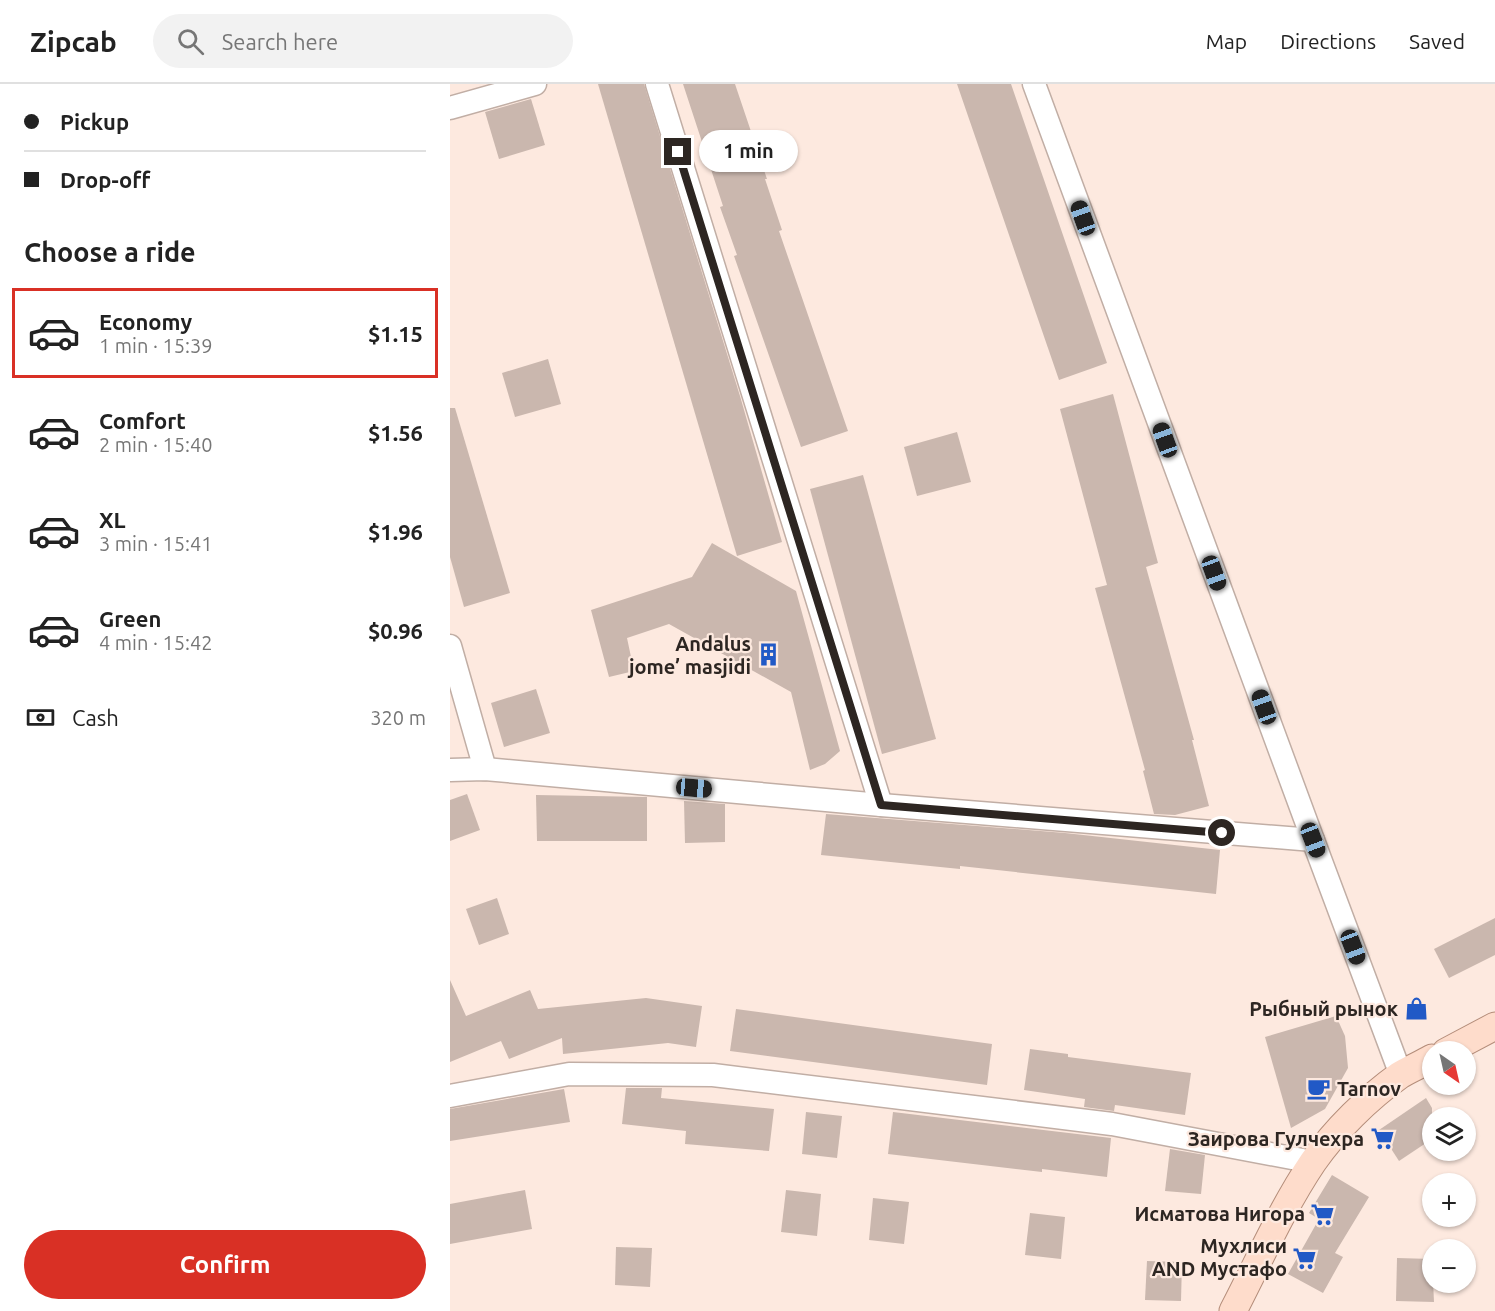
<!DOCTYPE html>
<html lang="en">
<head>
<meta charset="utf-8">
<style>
  body { margin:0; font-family:Ubuntu,sans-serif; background:#f2f2f2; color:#222; height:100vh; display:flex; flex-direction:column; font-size:22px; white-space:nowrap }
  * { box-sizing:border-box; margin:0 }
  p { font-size:20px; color:#767676 }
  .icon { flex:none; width:33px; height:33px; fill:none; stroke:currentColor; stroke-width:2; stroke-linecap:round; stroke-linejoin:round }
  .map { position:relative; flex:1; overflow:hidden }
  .drawer { display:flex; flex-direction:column; background:#fff; width:450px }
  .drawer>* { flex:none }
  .hud { display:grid; align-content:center; height:132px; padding:0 24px; background:#fff }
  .needle { width:39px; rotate:146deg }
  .fabs { position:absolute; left:972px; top:957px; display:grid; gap:12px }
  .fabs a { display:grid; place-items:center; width:54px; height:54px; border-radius:50%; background:#fff; box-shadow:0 2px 4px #0004; font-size:30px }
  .end { position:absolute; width:27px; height:27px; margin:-14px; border:8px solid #2d2622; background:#fff; box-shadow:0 0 0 3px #fff }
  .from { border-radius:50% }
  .bubble { position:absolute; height:42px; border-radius:21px; background:#fff; box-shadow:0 2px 4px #0004; font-size:20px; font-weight:700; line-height:42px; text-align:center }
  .car { position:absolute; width:18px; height:36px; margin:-18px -9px; border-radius:8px; box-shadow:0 0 4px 2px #0007; background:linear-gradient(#222 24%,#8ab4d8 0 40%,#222 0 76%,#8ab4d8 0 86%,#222 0) }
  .hud b { display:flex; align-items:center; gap:21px; height:57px; font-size:22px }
  .hud b+b { border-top:2px solid #e0e0e0 }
  .hud i { width:15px; height:15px; background:#222 }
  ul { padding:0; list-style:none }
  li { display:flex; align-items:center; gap:18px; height:90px; margin:0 12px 9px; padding:0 12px; border:3px solid transparent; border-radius:0px }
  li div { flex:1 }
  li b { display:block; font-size:22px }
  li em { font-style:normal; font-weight:700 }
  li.active { border-color:#d93025 }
  li>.icon { width:54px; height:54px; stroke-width:1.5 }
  h2 { padding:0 24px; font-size:27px; line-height:72px }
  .pay { display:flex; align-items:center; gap:15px; height:66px; padding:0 24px; font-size:22px }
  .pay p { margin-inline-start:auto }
  .action { display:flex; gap:12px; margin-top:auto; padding:12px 24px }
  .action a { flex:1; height:69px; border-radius:36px; background:#d93025; color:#fff; font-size:24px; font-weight:700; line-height:69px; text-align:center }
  header { display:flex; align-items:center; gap:36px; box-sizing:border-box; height:84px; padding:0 30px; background:#fff; border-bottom:2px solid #e0e0e0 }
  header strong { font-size:28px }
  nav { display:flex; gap:33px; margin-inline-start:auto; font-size:21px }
  .search { width:420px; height:54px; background:#f2f2f2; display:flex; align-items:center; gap:15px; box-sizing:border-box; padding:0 21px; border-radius:33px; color:#767676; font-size:22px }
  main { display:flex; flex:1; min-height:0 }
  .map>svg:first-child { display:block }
</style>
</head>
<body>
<header>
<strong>Zipcab</strong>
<div class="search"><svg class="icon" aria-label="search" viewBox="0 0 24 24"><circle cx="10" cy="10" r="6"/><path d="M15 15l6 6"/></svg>Search here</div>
<nav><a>Map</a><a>Directions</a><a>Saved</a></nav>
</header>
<main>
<section class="drawer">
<div class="hud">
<b><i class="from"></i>Pickup</b>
<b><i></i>Drop-off</b>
</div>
<h2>Choose a ride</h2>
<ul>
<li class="active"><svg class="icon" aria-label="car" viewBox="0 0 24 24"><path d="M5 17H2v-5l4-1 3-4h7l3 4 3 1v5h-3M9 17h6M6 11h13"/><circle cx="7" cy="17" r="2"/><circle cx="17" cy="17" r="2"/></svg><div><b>Economy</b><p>1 min · 15:39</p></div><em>$1.15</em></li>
<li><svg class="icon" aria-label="car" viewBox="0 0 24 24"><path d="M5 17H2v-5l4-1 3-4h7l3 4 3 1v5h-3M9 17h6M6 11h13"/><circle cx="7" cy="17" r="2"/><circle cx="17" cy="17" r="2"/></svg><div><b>Comfort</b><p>2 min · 15:40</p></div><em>$1.56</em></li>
<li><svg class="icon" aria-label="car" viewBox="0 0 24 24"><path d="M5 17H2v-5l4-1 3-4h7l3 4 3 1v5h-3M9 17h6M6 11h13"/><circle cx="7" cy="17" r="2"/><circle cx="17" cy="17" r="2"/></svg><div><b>XL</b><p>3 min · 15:41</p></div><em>$1.96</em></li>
<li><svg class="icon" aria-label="car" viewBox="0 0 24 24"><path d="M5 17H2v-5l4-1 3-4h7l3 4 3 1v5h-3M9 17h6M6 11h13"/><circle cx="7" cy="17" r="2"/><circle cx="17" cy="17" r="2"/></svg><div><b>Green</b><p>4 min · 15:42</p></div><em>$0.96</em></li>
</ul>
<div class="pay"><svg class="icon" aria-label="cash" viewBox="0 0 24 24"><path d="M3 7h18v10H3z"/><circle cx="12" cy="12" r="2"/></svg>Cash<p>320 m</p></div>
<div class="action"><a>Confirm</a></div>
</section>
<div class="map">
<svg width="1045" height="1227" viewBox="0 0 1045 1227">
  <rect width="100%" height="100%" fill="#fde9df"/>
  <!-- building -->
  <g fill="#cab7ae">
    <polygon points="148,0 194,0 290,312 332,458 287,472"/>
    <polygon points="233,0 285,0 317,95 315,95 332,146 329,147 398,347 351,363 284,172 287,171 270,123 273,122"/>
    <polygon points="507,0 561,0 657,279 609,296"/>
    <polygon points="81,15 95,61 49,75 35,28"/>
    <polygon points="98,275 111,320 65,333 52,289"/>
    <polygon points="663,310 708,479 696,483 744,656 742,656 759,722 725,731 704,730 693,687 695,686 645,504 657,501 610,325"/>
    <polygon points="0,324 5,324 60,509 14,523 0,473"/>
    <polygon points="507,348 521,398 467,412 454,363"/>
    <polygon points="413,391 486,655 432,670 360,405"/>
    <polygon points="262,459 346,507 390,667 375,680 360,686 341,608 219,540 177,554 184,587 159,593 141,526 242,493"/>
    <polygon points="86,605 100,649 54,663 41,619"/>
    <polygon points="17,710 30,746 0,757 0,716"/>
    <polygon points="86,711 197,713 197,757 87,757"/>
    <polygon points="234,717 275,720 275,758 235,759"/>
    <polygon points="376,730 615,749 770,766 766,810 510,782 510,785 371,771"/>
    <polygon points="47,814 59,850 29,861 16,825"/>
    <polygon points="1045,834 1045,871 999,894 984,865"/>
    <polygon points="0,896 16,932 80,906 88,925 196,914 252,922 246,963 218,959 113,970 112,954 59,975 51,957 0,978"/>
    <polygon points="286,925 542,960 537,1001 280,967"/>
    <polygon points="886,932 895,952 898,984 875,1025 841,1044 815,953"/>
    <polygon points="580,965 618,970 618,973 741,989 735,1031 665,1021 664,1027 634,1023 635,1015 574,1006"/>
    <polygon points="176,1004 212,1004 211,1014 324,1025 319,1067 235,1060 236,1047 172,1040"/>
    <polygon points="114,1005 120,1038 0,1057 0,1025"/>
    <polygon points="976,1014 982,1024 982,1055 949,1077 929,1046"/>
    <polygon points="356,1028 392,1032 387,1074 352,1070"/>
    <polygon points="443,1028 661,1054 657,1093 592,1085 592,1088 438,1070"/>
    <polygon points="720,1065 755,1071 751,1110 715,1107"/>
    <polygon points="882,1091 919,1113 885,1169 893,1173 873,1209 838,1190 869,1135 859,1129"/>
    <polygon points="75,1106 82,1145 0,1160 0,1120"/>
    <polygon points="336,1106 371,1110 367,1152 331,1148"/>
    <polygon points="423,1114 459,1118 454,1160 419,1156"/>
    <polygon points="580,1129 615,1133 611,1175 575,1171"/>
    <polygon points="166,1163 202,1164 200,1203 165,1201"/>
    <polygon points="947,1174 982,1175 984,1218 946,1217"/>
    <polygon points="697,1177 732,1178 731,1217 695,1216"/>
  </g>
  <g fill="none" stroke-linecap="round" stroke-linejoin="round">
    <defs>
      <g id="minor">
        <polyline points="207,0 431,721"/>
        <polyline points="584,0 863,756 951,991"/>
        <polyline points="0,24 85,0"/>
        <polyline points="0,562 35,685"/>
        <polyline points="0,686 35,685 431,721 863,756"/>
        <polyline points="0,1012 119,990 263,991 662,1040 863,1078"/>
      </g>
      <g id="major">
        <polyline points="996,968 1045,942"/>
        <path d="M783,1227C809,1177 832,1124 863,1078C885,1046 918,1014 950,991C960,985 972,980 982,974"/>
      </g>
    </defs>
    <!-- minor casing -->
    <use href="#minor" stroke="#c1aea5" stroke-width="25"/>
    <!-- major casing -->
    <use href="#major" stroke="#b48d7a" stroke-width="29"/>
    <!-- minor -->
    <use href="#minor" stroke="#fff" stroke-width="22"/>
    <!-- major -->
    <use href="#major" stroke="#fedccb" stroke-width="27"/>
  </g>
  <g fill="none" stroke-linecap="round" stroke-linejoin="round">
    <!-- route -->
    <polyline stroke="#2d2622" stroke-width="8" points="228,68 431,721 772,749"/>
  </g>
  <!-- icons -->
  <defs>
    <symbol id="building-bare" viewBox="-9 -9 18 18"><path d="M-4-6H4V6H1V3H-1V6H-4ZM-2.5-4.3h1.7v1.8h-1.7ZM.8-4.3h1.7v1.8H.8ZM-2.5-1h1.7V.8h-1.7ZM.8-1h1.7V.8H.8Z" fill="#2159c6" stroke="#fde9df" stroke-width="2.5" paint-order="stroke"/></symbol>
    <symbol id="shop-bare" viewBox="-9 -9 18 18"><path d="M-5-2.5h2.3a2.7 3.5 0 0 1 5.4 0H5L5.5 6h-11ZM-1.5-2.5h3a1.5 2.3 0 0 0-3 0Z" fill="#2159c6" stroke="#fde9df" stroke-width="2.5" paint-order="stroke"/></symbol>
    <symbol id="cafe-bare" viewBox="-9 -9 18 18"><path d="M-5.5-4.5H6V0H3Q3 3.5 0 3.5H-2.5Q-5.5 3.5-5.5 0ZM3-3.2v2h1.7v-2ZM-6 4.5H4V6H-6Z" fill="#2159c6" stroke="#fde9df" stroke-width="2.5" paint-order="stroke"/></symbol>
    <symbol id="supermarket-bare" viewBox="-9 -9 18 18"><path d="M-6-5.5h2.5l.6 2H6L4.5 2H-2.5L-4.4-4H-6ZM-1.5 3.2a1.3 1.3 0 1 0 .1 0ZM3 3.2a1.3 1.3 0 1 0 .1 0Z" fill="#2159c6" stroke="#fde9df" stroke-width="2.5" paint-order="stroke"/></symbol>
  </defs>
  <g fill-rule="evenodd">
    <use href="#building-bare" x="302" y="554" width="33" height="33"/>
    <use href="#shop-bare" x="950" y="908" width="33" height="33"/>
    <use href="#cafe-bare" x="852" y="988" width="33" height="33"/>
    <use href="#supermarket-bare" x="916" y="1038" width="33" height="33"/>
    <use href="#supermarket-bare" x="856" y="1114" width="33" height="33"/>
    <use href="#supermarket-bare" x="838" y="1158" width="33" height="33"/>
  </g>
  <g text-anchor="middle" stroke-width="4.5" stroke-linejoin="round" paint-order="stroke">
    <!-- poi labels -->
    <g font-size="20" font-weight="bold" fill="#2d2622" stroke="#fde9df" text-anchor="end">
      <text x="301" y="567">Andalus<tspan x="301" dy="23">jome’ masjidi</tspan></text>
      <text x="948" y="932">Рыбный рынок</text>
      <text x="887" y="1012" text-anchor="start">Tarnov</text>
      <text x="914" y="1062">Заирова Гулчехра</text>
      <text x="855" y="1137">Исматова Нигора</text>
      <text x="837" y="1169">Мухлиси<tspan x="837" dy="23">AND Мустафо</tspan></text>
    </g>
  </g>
</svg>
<div class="fabs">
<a><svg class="needle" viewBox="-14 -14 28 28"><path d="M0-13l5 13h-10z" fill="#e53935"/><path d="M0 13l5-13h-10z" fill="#767676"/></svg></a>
<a><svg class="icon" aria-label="layers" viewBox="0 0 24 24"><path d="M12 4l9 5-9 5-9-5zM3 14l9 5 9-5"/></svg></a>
<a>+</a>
<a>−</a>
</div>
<i class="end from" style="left:772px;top:749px"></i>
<i class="end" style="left:228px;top:68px"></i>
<div class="bubble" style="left:249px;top:46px;width:99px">1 min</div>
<i class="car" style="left:633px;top:134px;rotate:340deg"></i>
<i class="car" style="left:715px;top:356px;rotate:340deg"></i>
<i class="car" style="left:764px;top:489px;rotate:160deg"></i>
<i class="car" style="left:814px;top:623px;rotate:340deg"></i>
<i class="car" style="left:244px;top:704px;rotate:95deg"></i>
<i class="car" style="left:863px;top:756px;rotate:159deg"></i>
<i class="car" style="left:903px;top:863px;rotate:159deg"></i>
</div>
</main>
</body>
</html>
